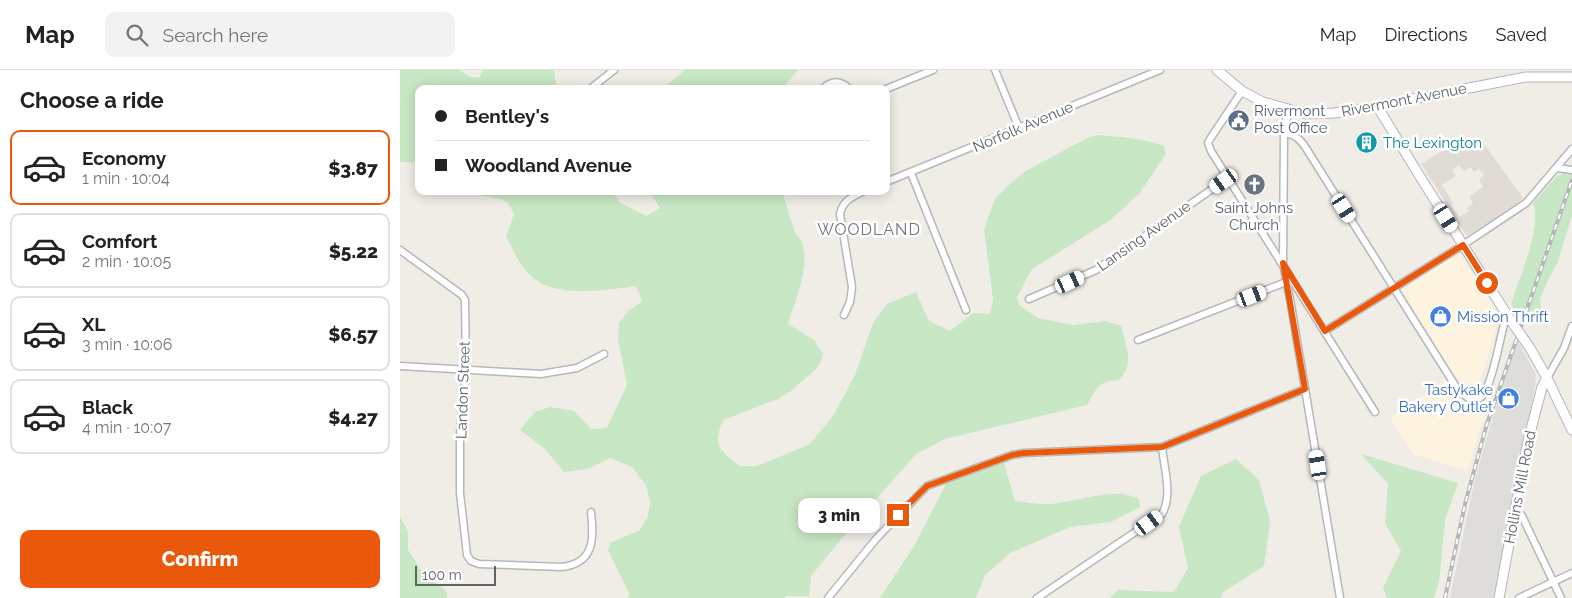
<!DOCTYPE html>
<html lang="en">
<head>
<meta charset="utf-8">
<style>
  body { margin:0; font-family:Raleway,sans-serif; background:#f2f2f2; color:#222; height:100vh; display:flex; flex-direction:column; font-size:19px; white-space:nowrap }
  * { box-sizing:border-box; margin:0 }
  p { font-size:16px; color:#767676 }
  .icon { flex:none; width:28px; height:28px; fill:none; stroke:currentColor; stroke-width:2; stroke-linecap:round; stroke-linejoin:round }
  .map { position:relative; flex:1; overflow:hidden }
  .sheet { display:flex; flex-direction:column; background:#fff; width:400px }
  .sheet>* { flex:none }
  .top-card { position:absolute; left:15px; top:15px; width:475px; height:110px; border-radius:10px; box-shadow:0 2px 12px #0003; display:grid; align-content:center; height:110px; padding:0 20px; background:#fff }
  .scale { position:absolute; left:15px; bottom:12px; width:81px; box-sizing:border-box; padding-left:5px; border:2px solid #5e6367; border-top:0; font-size:14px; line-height:18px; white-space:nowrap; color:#5e6367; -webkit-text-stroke:4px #fff; paint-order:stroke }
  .end { position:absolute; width:22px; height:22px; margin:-11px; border:6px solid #ea580c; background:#fff; box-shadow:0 0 0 2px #fff }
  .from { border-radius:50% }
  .bubble { position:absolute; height:35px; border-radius:10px; background:#fff; box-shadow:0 2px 12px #0003; font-size:16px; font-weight:800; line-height:35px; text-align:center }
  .car { position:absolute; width:15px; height:30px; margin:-15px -8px; border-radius:6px; box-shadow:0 0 4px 1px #0007; background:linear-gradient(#fff 24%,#345 0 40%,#fff 0 76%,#345 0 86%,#fff 0) }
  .top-card b { display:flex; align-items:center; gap:18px; height:48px; font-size:19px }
  .top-card b+b { border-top:1px solid #e0e0e0 }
  .top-card i { width:12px; height:12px; background:#222 }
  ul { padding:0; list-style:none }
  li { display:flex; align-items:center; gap:15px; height:75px; margin:0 10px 8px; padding:0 10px; border:2px solid #e0e0e0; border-radius:10px }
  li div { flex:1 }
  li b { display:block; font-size:19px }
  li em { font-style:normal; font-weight:800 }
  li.selected { border-color:#ea580c }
  li>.icon { width:45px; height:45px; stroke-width:1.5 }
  h2 { padding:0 20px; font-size:22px; line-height:60px }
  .cta { display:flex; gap:10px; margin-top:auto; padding:10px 20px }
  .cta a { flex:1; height:58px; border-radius:10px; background:#ea580c; color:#fff; font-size:20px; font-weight:800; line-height:58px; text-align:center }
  header { display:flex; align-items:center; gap:30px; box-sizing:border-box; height:70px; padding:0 25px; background:#fff; border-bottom:1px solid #e0e0e0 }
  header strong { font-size:24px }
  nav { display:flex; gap:28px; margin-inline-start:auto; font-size:18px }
  .search { width:350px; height:45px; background:#f2f2f2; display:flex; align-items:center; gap:12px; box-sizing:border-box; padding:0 18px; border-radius:10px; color:#767676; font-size:19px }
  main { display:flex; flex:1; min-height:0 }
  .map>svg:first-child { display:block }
</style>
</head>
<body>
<header>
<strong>Map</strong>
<div class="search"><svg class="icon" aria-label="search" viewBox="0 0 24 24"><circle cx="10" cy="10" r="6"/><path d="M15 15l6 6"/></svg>Search here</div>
<nav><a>Map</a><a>Directions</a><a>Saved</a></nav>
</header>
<main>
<section class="sheet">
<h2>Choose a ride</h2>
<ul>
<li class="selected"><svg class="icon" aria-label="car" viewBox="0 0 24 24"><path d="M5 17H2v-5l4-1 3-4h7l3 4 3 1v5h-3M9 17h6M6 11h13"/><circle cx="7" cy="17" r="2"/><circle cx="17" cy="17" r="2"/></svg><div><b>Economy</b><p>1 min · 10:04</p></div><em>$3.87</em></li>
<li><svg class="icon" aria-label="car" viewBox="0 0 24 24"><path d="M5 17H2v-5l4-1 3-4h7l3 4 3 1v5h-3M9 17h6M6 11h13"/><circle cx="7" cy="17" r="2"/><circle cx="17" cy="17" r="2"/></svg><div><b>Comfort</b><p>2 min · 10:05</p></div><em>$5.22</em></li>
<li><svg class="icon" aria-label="car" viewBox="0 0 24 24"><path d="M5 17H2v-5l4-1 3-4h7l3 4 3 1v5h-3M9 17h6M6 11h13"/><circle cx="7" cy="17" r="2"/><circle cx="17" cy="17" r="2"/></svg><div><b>XL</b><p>3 min · 10:06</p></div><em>$6.57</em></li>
<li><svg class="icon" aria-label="car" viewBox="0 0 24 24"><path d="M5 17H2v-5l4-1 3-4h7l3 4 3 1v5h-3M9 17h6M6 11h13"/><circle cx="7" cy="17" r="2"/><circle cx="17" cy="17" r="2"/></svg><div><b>Black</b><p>4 min · 10:07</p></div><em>$4.27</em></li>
</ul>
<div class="cta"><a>Confirm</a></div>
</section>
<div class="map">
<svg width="1172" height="528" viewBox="0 0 1172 528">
  <rect width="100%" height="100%" fill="#f0ede7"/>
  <!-- commercial -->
  <g fill="#fdf3df">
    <polygon points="1059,183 1100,247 1076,323 1062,319 1001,219"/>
    <polygon points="1046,310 1068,334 1082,332 1088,336 1067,401 1013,384 990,348"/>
  </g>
  <!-- industrial -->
  <polygon fill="#dfddd9" points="1118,271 1136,305 1135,316 1109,446 1096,528 1050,528 1075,409 1101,319"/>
  <!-- education -->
  <path fill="#e0dcd5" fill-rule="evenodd" d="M1081,70L1123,128L1112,138L1067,166L1021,94L1050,76ZM1059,95L1064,101L1071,97L1074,102L1079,99L1084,106L1079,109L1083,117L1070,126L1073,134L1067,138L1069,141L1059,147L1051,134L1053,133L1042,115L1056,106L1052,100Z"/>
  <!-- green -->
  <g fill="#c8e7c4">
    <polygon points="0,0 59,0 71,7 79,8 83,0 154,0 157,19 19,19 19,92 0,92"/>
    <polygon points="285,0 398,0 382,19 262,19"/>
    <path d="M697,65C720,67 742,68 764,76L766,84L739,124L709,151L632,199L617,227L619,235L638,248L672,255L706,251L721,256C726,277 735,293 719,310C697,312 698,316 687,335L545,369L516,384L447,462L411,506L409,526H386L385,528H228L229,523L208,480L210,473L240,460L248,446L250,431L246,415L232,397L210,388L188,399L164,402L144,378L120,360L135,342L150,337L174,341L191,359L207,358L227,315L218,269L219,253L229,240L242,232L239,222L235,216C209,220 157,227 136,210C121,199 114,182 106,166L114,144L108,133L100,129L60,121H212L219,132L246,146L260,138L249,121H382L395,163C417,182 395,230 388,254L414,270L423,284L421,292L416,299L391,321L378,329L323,350C312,377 320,380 340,396H357L410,374L433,346L455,305L473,253L487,234L516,222L529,251L550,261L573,243L590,244L593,229L584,159L595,129L612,112L624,102L689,67Z"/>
    <path d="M1167,102L1172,104V145L1158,192L1147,212L1140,229L1142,247L1117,244L1111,234C1119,207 1142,159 1133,133L1157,106Z"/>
    <polygon points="961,384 1058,413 1045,450 1039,512 1034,528 987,528 983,518 1001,481 985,453 988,414"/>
    <polygon points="836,389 859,410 870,451 864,496 822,523 821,528 710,528 718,520 774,522 788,498 779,457 801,406"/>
    <path d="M604,393L615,431C626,432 639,435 650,434C676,432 716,416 739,429L740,437L711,452L670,457L610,483L585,505L576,528H480L514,476L546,414Z"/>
    <polygon points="0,446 8,462 8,480 21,500 47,522 47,528 0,528"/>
  </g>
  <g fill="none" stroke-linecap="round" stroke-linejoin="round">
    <defs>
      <g id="street">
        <polyline points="595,0 619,58"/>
        <polyline points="190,19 214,0"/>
        <path d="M422,19C432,10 440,10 450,19"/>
        <polyline points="486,19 533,0"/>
        <polyline points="842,21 810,69 808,73 811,81 975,342"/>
        <polyline points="888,40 884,63 883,193 891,235 940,528"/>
        <path d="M884,63C894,65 898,67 904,75L1058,320L1072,331C1076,330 1079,330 1082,326C1093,312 1100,268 1105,250V242"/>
        <polyline points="1157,98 1172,100"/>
        <polyline points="511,103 566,240"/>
        <polyline points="486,112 760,0"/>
        <path d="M0,180L62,225L65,230L66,300L60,364V423L67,485L71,491L79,494L162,497C195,493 194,468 191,442"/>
        <polyline points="629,229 696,200 828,108"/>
        <path d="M444,245L450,232L452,217L440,144C443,130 452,127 464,121"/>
        <polyline points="925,261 1063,175 1126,133 1172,79"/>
        <polyline points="738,270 886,212"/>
        <polyline points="0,296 141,304 177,298 204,284"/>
        <polyline points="1147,308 1164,278 1172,256"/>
        <polyline points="1115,438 1122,446 1161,528"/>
        <polyline points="428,528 476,469 527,416 612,385 624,383 762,377 905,319"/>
        <path d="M637,528L762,444C773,425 764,398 762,377"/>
        <polyline points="1119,528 1172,503"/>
      </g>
      <g id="secondary">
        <polyline points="817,0 842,21 863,32 906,44 934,43 967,38 1126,7 1172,7"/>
        <polyline points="977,36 1019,105 1109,248"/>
        <polyline points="1130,278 1147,308 1172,360"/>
        <polyline points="1099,528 1128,371 1142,317 1147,308"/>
      </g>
    </defs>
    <!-- street casing -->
    <use href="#street" stroke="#b4b8bb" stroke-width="9"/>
    <!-- secondary casing -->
    <use href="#secondary" stroke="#b3b7bb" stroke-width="11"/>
    <!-- street -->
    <use href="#street" stroke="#fff" stroke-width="6"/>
    <!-- secondary -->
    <use href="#secondary" stroke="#fff" stroke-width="9"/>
    <defs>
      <polyline id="rail" points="1045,528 1065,434 1086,357 1172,110"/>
    </defs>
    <!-- rail casing -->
    <use href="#rail" stroke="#b5b6b7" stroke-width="4"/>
    <!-- rail -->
    <use href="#rail" stroke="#fff" stroke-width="2" stroke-dasharray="5.5" stroke-linecap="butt"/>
    <defs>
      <polyline id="secondary-bridge" points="1109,248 1130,278"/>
    </defs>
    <!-- secondary-bridge casing -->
    <use href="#secondary-bridge" stroke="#b3b7bb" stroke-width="11" stroke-linecap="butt"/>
    <!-- secondary-bridge -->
    <use href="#secondary-bridge" stroke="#fff" stroke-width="9"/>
  </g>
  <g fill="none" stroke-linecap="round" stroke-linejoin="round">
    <!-- route -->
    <polyline stroke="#ea580c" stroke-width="6" points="498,445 527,416 612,385 624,383 762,377 905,319 883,193 925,261 1063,175 1087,213"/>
  </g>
  <!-- icons -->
  <defs>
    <symbol id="civic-disc" viewBox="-11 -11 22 22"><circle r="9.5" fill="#5c6f8a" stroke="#fff"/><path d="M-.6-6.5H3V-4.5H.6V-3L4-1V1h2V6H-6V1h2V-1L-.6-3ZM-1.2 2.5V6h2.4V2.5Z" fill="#fff"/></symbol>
    <symbol id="building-disc" viewBox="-11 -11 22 22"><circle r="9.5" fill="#0f9aa8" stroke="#fff"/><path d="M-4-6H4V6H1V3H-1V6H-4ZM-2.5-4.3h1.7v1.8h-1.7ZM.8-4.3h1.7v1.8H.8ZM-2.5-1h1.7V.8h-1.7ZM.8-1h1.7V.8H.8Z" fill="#fff"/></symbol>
    <symbol id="church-disc" viewBox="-11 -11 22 22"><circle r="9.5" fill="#6b7280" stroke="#fff"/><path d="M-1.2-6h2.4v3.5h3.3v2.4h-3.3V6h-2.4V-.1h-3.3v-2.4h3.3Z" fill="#fff"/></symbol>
    <symbol id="shop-disc" viewBox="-11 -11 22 22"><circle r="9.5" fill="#3f7fe0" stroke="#fff"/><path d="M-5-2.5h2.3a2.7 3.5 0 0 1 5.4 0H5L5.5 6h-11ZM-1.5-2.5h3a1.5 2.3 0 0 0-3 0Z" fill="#fff"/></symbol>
  </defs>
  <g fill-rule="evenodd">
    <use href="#civic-disc" x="826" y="38" width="25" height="25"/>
    <use href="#building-disc" x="954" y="60" width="25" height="25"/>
    <use href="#church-disc" x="842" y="102" width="25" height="25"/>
    <use href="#shop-disc" x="1028" y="234" width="25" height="25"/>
    <use href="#shop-disc" x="1096" y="316" width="25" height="25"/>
  </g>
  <g text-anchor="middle" stroke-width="5" stroke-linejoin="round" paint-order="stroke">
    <!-- street labels -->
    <g font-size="15" fill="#5e6367" stroke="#fff">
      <text transform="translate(1004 30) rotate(-11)" y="5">Rivermont Avenue</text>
      <text transform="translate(623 57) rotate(-23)" y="5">Norfolk Avenue</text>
      <text transform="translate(744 166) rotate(-35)" y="5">Lansing Avenue</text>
      <text transform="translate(63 320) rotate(-88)" y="5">Landon Street</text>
      <text transform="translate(1120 417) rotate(-79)" y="5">Hollins Mill Road</text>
    </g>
    <!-- service labels -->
    <g font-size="15" fill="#4e5e75" stroke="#fff" text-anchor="start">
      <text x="854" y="46">Rivermont<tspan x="854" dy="17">Post Office</tspan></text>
    </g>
    <!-- culture labels -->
    <g font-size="15" fill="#0d838f" stroke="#fff" text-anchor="start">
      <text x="983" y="78">The Lexington</text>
    </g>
    <!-- worship labels -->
    <g font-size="15" fill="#5b616d" stroke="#fff">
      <text x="854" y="143">Saint Johns<tspan x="854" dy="17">Church</tspan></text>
    </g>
    <!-- shop labels -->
    <g font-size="15" fill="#366cbe" stroke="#fff" text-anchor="start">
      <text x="1057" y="252">Mission Thrift</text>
      <text x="1093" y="325" text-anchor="end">Tastykake<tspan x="1093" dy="17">Bakery Outlet</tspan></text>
    </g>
    <!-- neighbourhood labels -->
    <g font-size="16" letter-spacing="1" fill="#6f7579" stroke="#fff">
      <text x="469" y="165">WOODLAND</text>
    </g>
  </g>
</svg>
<div class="scale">100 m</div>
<i class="end from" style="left:1087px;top:213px"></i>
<i class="end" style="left:498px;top:445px"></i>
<div class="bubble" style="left:398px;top:428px;width:82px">3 min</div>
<i class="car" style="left:824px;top:111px;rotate:235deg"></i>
<i class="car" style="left:944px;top:138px;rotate:148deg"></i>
<i class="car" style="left:1046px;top:148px;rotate:148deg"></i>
<i class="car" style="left:670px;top:212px;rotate:65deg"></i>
<i class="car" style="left:852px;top:226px;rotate:69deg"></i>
<i class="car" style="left:918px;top:395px;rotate:351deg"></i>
<i class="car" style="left:749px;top:453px;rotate:54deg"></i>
<div class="top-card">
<b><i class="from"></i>Bentley's</b>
<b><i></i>Woodland Avenue</b>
</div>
</div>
</main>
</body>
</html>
